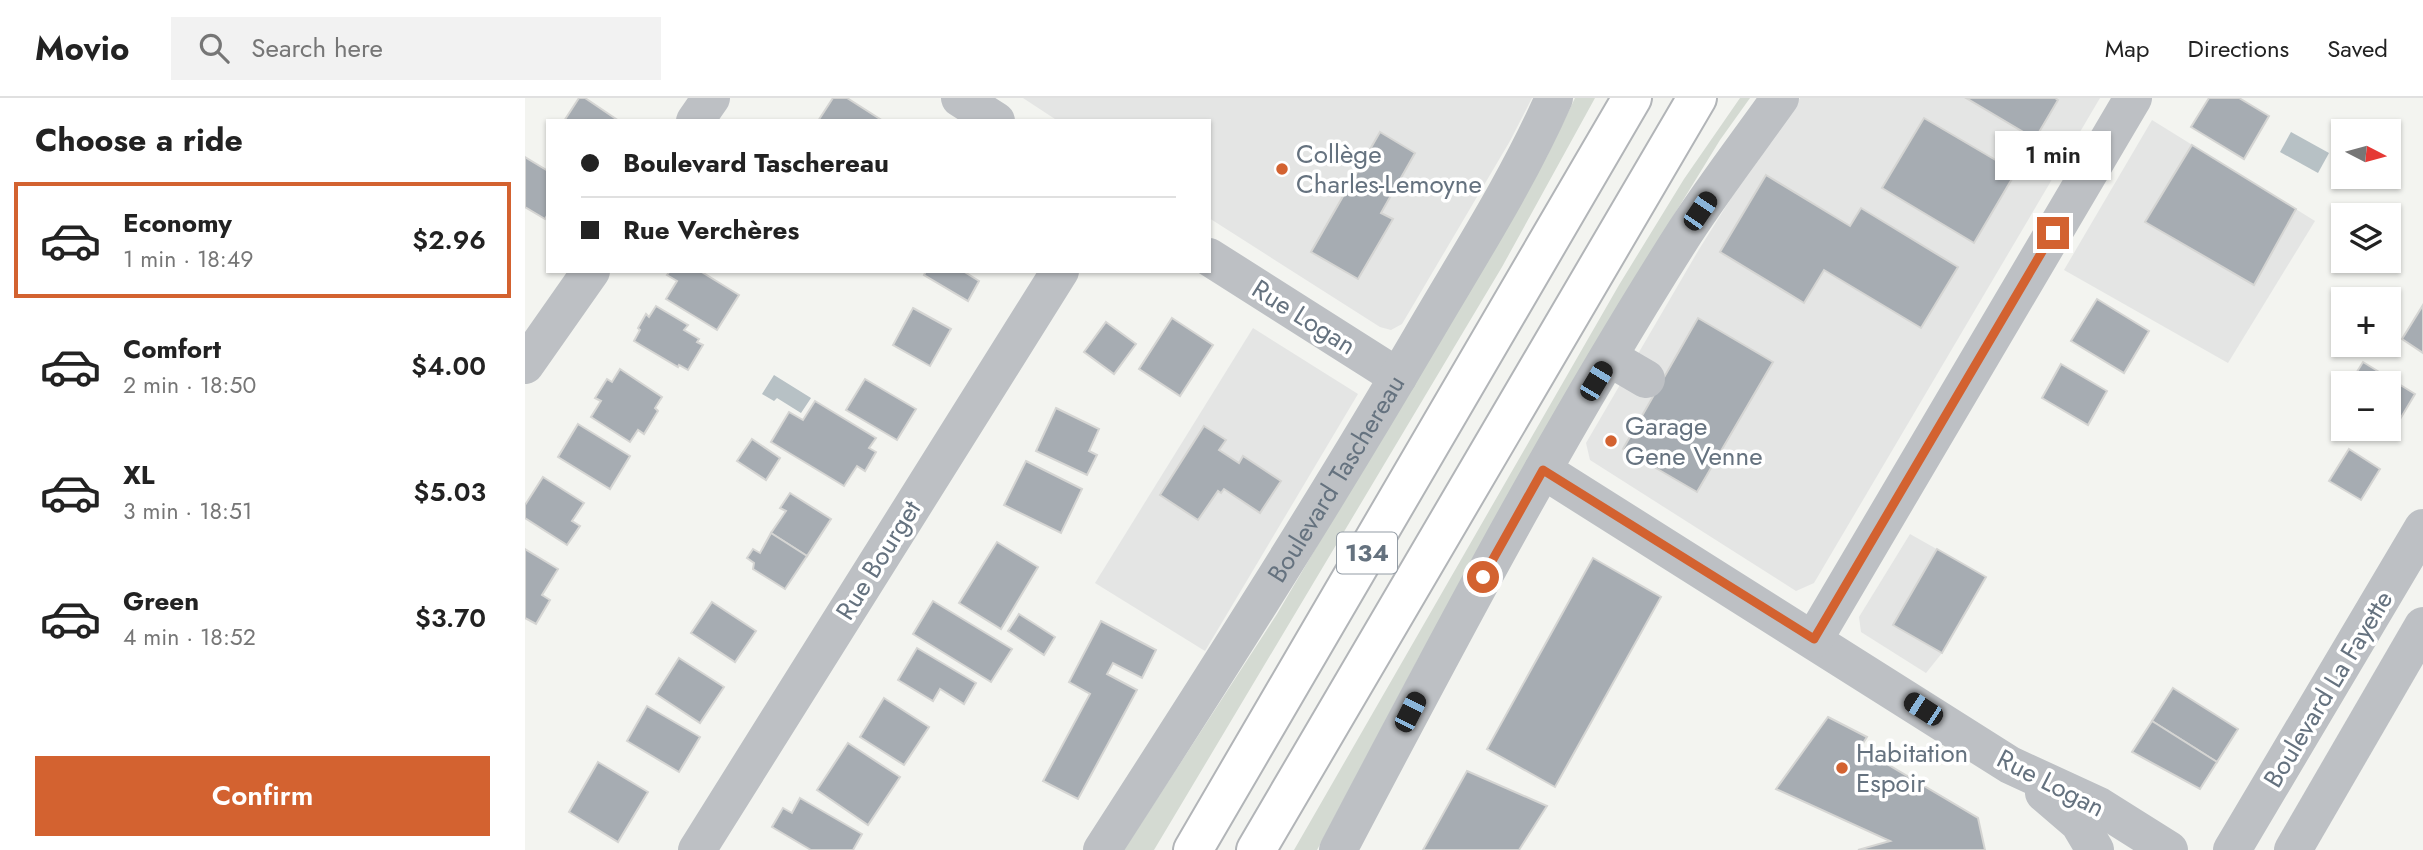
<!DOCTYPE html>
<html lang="en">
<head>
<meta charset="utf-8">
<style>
  body { margin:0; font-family:Jost,sans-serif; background:#f2f2f2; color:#222; height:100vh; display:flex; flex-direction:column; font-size:26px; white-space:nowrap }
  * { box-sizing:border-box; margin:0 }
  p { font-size:23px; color:#767676 }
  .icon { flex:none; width:38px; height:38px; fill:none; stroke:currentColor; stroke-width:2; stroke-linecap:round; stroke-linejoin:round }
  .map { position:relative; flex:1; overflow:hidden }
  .panel { display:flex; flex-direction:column; background:#fff; width:525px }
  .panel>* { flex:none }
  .hud { position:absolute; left:21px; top:21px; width:665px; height:154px; border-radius:0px; box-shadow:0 2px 5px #0004; display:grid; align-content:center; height:154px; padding:0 35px; background:#fff }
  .needle { width:46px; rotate:96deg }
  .controls { position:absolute; left:1806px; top:21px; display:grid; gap:14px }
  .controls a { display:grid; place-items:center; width:70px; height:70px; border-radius:0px; background:#fff; box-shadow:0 2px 5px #0004; font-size:35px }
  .end { position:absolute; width:32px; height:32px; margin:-16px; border:9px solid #d36230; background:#fff; box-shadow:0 0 0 4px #fff }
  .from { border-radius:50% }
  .bubble { position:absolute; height:49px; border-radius:0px; background:#fff; box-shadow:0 2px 5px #0004; font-size:23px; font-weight:600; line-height:49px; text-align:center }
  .car { position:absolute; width:21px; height:42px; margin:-21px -10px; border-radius:9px; box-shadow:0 0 5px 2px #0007; background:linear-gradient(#222 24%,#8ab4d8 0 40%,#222 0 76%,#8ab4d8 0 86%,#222 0) }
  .hud b { display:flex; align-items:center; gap:24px; height:66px; font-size:26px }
  .hud b+b { border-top:2px solid #e0e0e0 }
  .hud i { width:18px; height:18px; background:#222 }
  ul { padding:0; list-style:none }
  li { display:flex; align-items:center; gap:21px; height:116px; margin:0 14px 10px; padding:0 21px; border:4px solid transparent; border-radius:0px }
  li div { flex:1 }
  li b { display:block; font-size:26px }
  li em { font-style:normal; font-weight:600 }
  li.active { border-color:#d36230 }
  li>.icon { width:63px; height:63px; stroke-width:1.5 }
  h2 { padding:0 35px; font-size:32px; line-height:84px }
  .action { display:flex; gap:14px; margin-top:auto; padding:14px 35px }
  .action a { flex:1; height:80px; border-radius:0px; background:#d36230; color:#fff; font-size:28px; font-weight:600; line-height:80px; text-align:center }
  header { display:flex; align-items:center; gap:42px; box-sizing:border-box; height:98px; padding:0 35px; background:#fff; border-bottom:2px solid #e0e0e0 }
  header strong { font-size:33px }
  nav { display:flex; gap:38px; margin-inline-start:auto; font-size:24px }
  .search { width:490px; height:63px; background:#f2f2f2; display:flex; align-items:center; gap:18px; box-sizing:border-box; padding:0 24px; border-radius:0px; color:#767676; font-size:26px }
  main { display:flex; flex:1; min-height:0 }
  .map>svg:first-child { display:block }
</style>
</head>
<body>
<header>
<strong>Movio</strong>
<div class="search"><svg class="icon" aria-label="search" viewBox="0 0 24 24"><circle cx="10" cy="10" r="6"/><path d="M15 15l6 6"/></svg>Search here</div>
<nav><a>Map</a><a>Directions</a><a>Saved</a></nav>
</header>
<main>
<section class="panel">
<h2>Choose a ride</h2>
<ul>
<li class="active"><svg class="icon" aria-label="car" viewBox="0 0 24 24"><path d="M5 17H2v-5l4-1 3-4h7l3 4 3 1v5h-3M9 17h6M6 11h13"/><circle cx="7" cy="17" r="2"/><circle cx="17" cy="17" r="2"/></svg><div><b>Economy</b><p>1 min · 18:49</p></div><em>$2.96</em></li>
<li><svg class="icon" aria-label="car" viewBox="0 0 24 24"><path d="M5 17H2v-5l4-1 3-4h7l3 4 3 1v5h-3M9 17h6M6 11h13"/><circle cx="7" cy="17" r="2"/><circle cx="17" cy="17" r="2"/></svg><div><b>Comfort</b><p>2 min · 18:50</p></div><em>$4.00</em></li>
<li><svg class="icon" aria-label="car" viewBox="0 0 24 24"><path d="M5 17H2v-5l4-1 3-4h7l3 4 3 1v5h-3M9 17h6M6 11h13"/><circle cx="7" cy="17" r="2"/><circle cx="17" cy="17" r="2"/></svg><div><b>XL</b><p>3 min · 18:51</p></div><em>$5.03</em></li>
<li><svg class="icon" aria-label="car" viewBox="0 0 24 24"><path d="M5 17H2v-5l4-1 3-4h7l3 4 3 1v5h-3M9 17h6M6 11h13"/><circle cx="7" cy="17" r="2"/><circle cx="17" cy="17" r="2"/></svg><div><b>Green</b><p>4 min · 18:52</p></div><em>$3.70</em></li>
</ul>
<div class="action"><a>Confirm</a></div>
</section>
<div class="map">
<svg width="1898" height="752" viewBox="0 0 1898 752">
  <rect width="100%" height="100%" fill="#f3f4f0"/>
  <!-- built -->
  <g fill="#e4e5e4">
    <polygon points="498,0 1007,0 985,43 877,226 866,232 855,229 684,120 684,23 533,23"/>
    <polygon points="1275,0 1575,0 1289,485 1271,493 1065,362 1061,345 1173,153 1218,81"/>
    <polygon points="1627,22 1790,123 1703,265 1539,172"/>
    <polygon points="728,230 833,296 680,553 570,485"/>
    <polygon points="1385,436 1461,479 1417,555 1401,575 1336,534 1334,519"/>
  </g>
  <!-- green -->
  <g fill="#d4dad2">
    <polygon points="1050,0 1070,0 977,169 629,752 599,752 752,516 1022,58"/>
    <polygon points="1215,0 1225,0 1195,42 1141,130 893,561 792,752 769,752 1094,187 1159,81"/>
  </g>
  <!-- water -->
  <g fill="#b7c1c5">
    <polygon points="1766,34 1804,55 1793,75 1755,54"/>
    <polygon points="249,277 286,300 276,315 252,300 249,303 237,296"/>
  </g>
  <!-- building -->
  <g fill="#a6acb2" stroke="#d5d5d3" stroke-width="2">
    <polygon points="54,0 60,0 94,23 39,23"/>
    <polygon points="308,0 322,0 358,23 293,23"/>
    <polygon points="1441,0 1530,0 1533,2 1510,41"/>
    <polygon points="1684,0 1714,0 1744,18 1719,61 1666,29"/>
    <polygon points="1399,20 1491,74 1449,145 1357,90"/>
    <polygon points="855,34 890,55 856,115 868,121 833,181 786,154"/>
    <polygon points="1667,47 1771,111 1729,187 1620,124"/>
    <polygon points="0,59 23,73 23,116 20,121 0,109"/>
    <polygon points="1241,77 1325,128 1336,110 1433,169 1396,230 1299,172 1279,205 1195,154"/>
    <polygon points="145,173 175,173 214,197 192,232 141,201 152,183 142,177"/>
    <polygon points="401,173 438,173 454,183 443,203 399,177"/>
    <polygon points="1572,201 1624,233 1599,275 1546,243"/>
    <polygon points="1898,207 1898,255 1877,241"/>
    <polygon points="131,208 163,227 159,232 174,241 172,244 178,247 163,272 154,267 153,269 109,243 115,232 113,230 121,216 124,219"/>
    <polygon points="388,210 426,231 405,268 368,247"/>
    <polygon points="647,220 688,247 655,298 614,271"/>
    <polygon points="1173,220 1248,264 1172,394 1098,351"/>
    <polygon points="581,224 611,246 589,276 559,254"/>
    <polygon points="1838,264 1890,296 1865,338 1853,331 1864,331 1864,285 1825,285"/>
    <polygon points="1536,266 1582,293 1563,327 1517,300"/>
    <polygon points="95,271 137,299 130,310 133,313 119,336 113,332 105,344 66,319 76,303 70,300 82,281 87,284"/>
    <polygon points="340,281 391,311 372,342 321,312"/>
    <polygon points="290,303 351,340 344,350 351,354 340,373 332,368 319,388 246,344 264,314 278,322"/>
    <polygon points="531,310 574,331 564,353 572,357 562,377 511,353"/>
    <polygon points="53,326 105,358 85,391 33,359"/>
    <polygon points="679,328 701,342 694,352 714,365 718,358 756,383 735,415 699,391 696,395 693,393 673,422 635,397"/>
    <polygon points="227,341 255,360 241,382 212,363"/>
    <polygon points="1824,351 1855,371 1836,402 1804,383"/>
    <polygon points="501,363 557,391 536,435 479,407"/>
    <polygon points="18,379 59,405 47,423 55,428 42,447 0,420 0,407"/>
    <polygon points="265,395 306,421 282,458 246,435 261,413 255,410"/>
    <polygon points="246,435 282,458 260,491 228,471 229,465 222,460 228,451 235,455"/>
    <polygon points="472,444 513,469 476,531 434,505"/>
    <polygon points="0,451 33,471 17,497 25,502 11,526 0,520"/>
    <polygon points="1412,451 1461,479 1417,555 1368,527"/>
    <polygon points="1068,460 1136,499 1030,689 962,651"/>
    <polygon points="408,503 487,551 466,584 388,536"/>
    <polygon points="187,504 231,533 210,564 166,535"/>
    <polygon points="494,516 530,539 519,557 483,533"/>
    <polygon points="576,523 631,552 617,580 588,565 582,576 612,592 553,701 518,683 565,596 544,584"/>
    <polygon points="392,550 451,585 439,606 415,591 408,603 373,582"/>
    <polygon points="154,560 199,589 175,625 131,596"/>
    <polygon points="1648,590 1713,631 1692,664 1627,623"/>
    <polygon points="359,600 404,629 379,667 335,639"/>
    <polygon points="122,608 175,639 154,674 102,643"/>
    <polygon points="1303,619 1342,639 1335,650 1453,720 1460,752 1333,752 1365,743 1251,691"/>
    <polygon points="1627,623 1692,664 1675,691 1607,654"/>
    <polygon points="323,645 375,679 343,727 292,692"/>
    <polygon points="73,664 123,694 93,744 44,714"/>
    <polygon points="942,673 1022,708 994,752 898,752"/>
    <polygon points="275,700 337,736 328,752 286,752 247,729 258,710 267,715"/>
  </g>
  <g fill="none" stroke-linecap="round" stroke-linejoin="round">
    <defs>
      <g id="highway">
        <polyline points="668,752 1107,0"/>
        <polyline points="731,752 1172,0"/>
      </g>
    </defs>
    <!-- highway casing -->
    <use href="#highway" stroke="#b2b5b8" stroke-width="42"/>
    <!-- minor -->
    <g stroke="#bdc0c4" stroke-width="38">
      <polyline points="435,0 471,23"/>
      <polyline points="170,23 186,0"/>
      <polyline points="684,159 873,279"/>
      <polyline points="1085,260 1121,281"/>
      <polyline points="0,267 66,173"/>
      <polyline points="1018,372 1485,667 1574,708 1644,752"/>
      <polyline points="1289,541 1608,0"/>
      <polyline points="1519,695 1554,725 1570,752"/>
      <polyline points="172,752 535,173"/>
      <path id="s1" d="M577,752C686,583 794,414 896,240C942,161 992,84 1029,0"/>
      <path d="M813,752C923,543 1033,333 1160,134C1190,88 1223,45 1255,0"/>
      <polyline points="1707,752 1898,430"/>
      <polyline points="1768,752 1898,528"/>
    </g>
    <!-- highway -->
    <use href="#highway" stroke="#fff" stroke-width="38"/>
  </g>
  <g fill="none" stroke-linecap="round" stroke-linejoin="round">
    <!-- route -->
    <polyline stroke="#d36230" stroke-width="9" points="958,479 1018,372 1289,541 1528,135"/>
  </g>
  <!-- markers -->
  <g fill="#d36230" stroke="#fff" stroke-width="2.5">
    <circle cx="757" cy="71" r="7"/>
    <circle cx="1086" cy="343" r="7"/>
    <circle cx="1317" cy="670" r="7"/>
  </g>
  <g text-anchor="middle" stroke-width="7" stroke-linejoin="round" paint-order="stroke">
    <!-- shield labels -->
    <rect fill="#fff" stroke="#939ca5" stroke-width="2" x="812" y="434.5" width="60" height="41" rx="5"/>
    <g font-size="24" font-weight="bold" fill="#65727f">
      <text x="842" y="463">134</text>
    </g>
    <!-- poi labels -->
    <g font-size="26" fill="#65727f" stroke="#fff" text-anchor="start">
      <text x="771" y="65">Collège<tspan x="771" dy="30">Charles-Lemoyne</tspan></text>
      <text x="1100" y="337">Garage<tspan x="1100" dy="30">Gene Venne</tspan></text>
      <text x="1331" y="664">Habitation<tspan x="1331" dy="30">Espoir</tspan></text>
    </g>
    <!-- street labels -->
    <g font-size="26" fill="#65727f" stroke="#fff">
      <text transform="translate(779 219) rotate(32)" y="9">Rue Logan</text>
      <text dy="9" stroke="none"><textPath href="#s1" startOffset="439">Boulevard Taschereau</textPath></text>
      <text transform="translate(353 462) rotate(-58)" y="9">Rue Bourget</text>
      <text transform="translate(1803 591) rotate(-59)" y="9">Boulevard La Fayette</text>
      <text transform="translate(1526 685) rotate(27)" y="9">Rue Logan</text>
    </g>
  </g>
</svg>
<div class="controls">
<a><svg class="needle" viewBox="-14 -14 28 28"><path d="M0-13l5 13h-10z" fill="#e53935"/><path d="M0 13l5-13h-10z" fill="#767676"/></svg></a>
<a><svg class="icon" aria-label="layers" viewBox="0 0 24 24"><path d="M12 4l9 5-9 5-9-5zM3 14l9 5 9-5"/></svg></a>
<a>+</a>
<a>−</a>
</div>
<i class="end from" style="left:958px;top:479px"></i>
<i class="end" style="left:1528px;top:135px"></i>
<div class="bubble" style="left:1470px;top:33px;width:116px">1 min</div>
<i class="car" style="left:1175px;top:113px;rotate:34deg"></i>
<i class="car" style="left:1071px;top:283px;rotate:31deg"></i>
<i class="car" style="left:1398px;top:611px;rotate:303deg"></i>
<i class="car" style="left:885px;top:614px;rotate:27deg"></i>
<div class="hud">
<b><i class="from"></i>Boulevard Taschereau</b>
<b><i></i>Rue Verchères</b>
</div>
</div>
</main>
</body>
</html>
